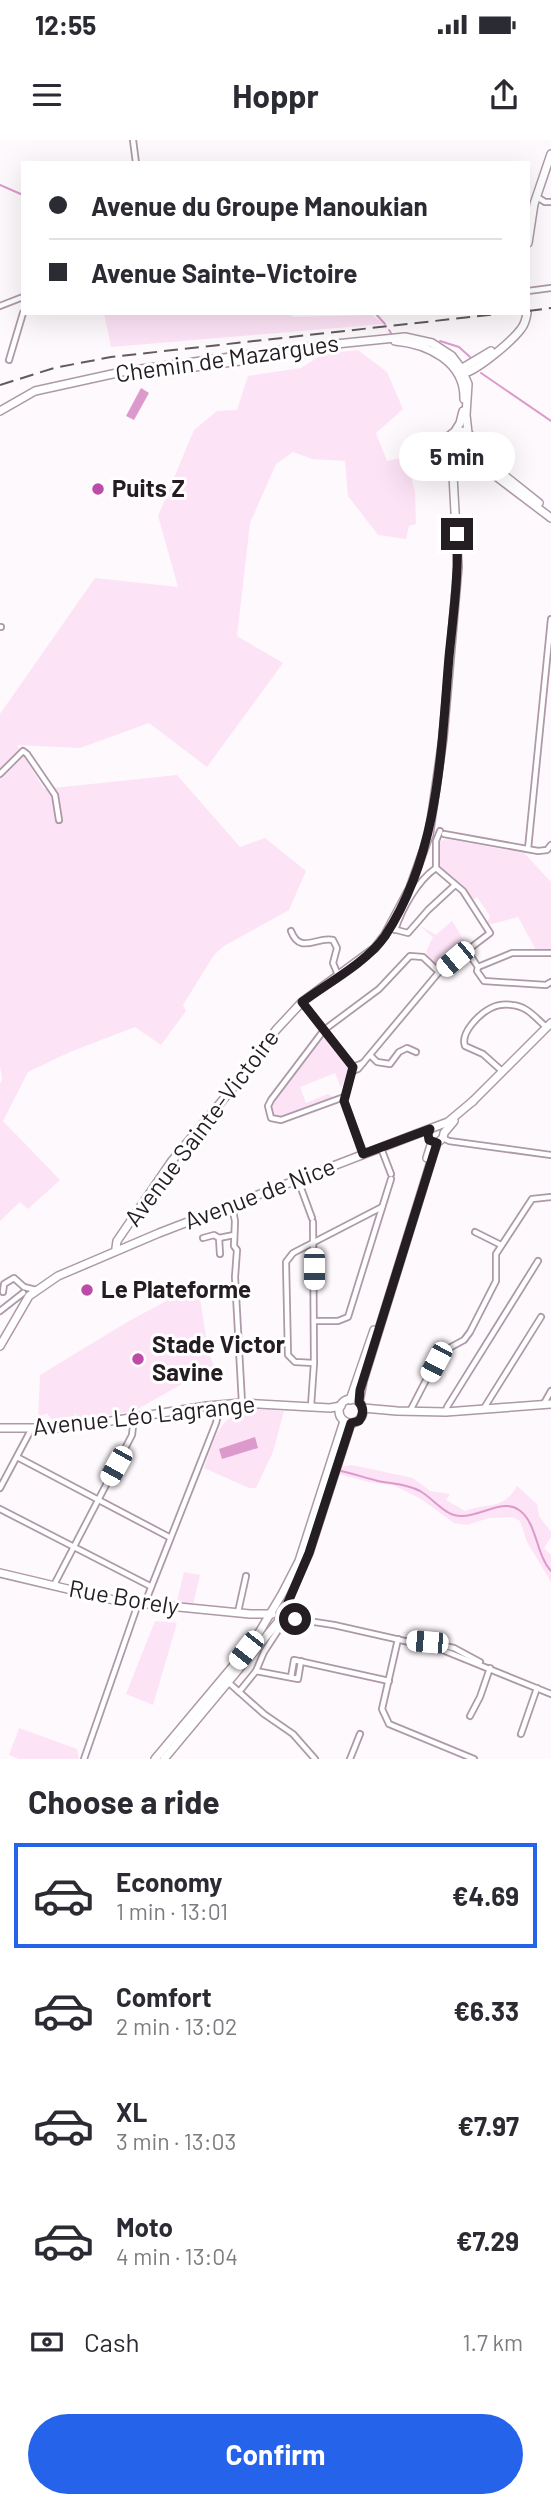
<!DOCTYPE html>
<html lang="en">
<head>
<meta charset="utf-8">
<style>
  body { margin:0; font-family:Barlow,sans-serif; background:#f7f7f7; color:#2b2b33; height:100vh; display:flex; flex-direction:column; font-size:26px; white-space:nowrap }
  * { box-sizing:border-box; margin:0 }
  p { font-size:23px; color:#7c7c81 }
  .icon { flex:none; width:38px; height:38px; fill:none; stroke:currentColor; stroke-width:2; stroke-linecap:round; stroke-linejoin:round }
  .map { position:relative; height:1619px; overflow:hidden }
  .drawer { display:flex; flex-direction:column; background:#fff; flex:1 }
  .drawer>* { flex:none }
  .guide { position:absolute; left:21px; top:21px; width:509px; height:154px; border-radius:0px; box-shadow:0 7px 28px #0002; display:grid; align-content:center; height:154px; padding:0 28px; background:#fff }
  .end { position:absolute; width:32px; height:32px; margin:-16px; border:9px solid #241d22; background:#fff; box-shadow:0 0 0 4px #fff }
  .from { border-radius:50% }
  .bubble { position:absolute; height:49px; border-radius:24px; background:#fff; box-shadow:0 7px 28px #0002; font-size:23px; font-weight:700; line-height:49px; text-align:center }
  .car { position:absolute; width:21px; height:42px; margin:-21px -10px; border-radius:9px; box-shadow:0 0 5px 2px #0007; background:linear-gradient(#fff 24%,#345 0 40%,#fff 0 76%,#345 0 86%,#fff 0) }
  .guide b { display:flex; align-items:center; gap:24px; height:66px; font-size:26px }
  .guide b+b { border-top:2px solid #e1e1e2 }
  .guide i { width:18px; height:18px; background:#2b2b33 }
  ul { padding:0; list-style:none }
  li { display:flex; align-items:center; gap:21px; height:105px; margin:0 14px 10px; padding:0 14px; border:4px solid transparent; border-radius:0px }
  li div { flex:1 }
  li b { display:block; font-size:26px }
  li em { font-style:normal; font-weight:700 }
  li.current { border-color:#2563eb }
  li>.icon { width:63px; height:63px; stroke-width:1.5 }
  h2 { padding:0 28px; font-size:32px; line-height:84px }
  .pay { display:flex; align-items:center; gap:18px; height:77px; padding:0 28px; font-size:26px }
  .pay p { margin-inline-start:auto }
  .button { display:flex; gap:14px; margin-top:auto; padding:14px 28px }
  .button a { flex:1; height:80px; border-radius:42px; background:#2563eb; color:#fff; font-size:28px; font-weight:700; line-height:80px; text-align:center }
  .status { display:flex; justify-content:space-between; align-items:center; height:49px; padding:0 35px; background:#fff; direction:ltr }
  .status svg { height:19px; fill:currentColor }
  header { display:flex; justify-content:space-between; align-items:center; height:91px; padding:0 28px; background:#fff; font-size:32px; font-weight:700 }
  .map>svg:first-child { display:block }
</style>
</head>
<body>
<div class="status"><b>12:55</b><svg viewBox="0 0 49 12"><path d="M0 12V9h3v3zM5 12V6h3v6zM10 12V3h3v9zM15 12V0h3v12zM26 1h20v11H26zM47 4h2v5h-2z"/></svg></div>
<header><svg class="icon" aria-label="menu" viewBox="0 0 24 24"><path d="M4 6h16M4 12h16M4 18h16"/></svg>Hoppr<svg class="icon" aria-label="share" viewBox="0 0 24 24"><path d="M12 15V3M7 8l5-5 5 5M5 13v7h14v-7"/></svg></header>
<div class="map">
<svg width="551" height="1619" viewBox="0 0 551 1619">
  <rect width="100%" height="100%" fill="#fef9fd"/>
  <!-- green -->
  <g fill="#fde3f6">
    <polygon points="104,173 291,173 292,177 372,175 383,184 111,207"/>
    <polygon points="358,210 387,232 403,269 376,293 387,321 405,317 415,351 416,384 409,386 406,399 378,395 348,356 345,321 312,319 293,312 276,324 250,383 237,496 283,523 207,627 149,583 80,608 17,605 44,649 177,635 240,707 265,698 306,731 289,770 224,806 214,815 183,865 186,871 161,905 135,887 70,912 28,932 3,981 60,1040 28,1069 20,1062 0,1081 0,944 2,939 0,926 0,574 95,438 178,447 158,376 194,290 217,271 237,270 248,236 301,228 323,214"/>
    <polygon points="447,699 524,713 551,742 551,810 536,810 518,777 492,784 487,783 490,776 477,757 473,760 462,745 440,729 438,705 441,701"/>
    <polygon points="452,781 467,805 446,823 438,825 428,817 426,812 433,797 419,785 436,795"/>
    <polygon points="323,898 326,898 348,926 349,932 341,948 335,933 300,947 306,963 328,954 333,957 283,977 276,977 272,973 272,965"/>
    <polygon points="198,1144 208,1211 214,1226 134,1271 79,1279 74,1272 75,1276 51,1279 47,1273 38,1278 40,1235 129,1181"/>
    <path d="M254,1269L284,1271L273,1312L256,1348H249L204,1328C215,1298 218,1274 254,1269Z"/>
    <path d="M352,1325L413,1338L430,1351L450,1354L446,1360L465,1371C488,1362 503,1371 517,1346L537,1364L539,1376L551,1392V1397L544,1408L551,1415V1442L527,1402L520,1381L512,1377L489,1378L467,1385L454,1383L421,1359L393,1345L369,1342L338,1334L341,1327Z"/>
    <polygon points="184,1432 200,1435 193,1465 177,1462"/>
    <polygon points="155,1481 177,1483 153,1565 126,1554"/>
    <polygon points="19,1588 77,1609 79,1619 19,1619 9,1615"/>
  </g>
  <!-- water -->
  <g fill="#dc9acc">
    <polygon points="141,248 149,253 134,280 126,276"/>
    <polygon points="255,1297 258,1308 222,1319 219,1309"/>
  </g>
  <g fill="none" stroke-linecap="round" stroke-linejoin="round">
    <!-- stream -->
    <g stroke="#dc9acc" stroke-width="2">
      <polyline points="0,45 23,55"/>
      <polyline points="375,173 385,184"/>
      <polyline points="389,190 391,193"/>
      <polyline points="440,201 459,207 470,217"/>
      <polyline points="481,233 551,281"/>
      <path d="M341,1331C354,1334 366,1338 378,1341C393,1344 407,1344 420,1351C434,1359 445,1376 461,1376C480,1377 502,1358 519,1370C537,1382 536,1415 551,1431"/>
    </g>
    <defs>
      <g id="street">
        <polyline points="133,0 136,23"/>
        <polyline points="537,57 545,62 551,62"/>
        <polyline points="528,151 551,148"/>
        <polyline points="0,166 23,157"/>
        <polyline points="9,220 23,173"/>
        <polyline points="0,487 1,487"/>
        <polyline points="0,634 23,611 27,614 55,655 59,680"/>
        <polyline points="444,694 538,711 547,710 551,705"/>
        <polyline points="528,709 551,479"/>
        <polyline points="389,788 408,793 428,770 455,745"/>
        <path d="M395,790C402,769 417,741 436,728"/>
        <path d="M291,791C300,815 317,796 333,800L337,808L333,823L338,835"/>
        <polyline points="466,809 478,827 477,831 484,841 546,845 551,842"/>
        <polyline points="478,827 512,813 551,813"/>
        <polyline points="302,862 353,927"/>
        <polyline points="370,915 377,922 390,924 399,912 407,908 416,912"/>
        <polyline points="363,923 439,832 490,793 463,751 436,728 436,701 440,691"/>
        <polyline points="353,927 344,961 364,1014"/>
        <polyline points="353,927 363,923 358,929 353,931"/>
        <path d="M502,931L483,914L465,906C460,893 479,874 491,868C497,865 505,864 512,865C526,866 534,876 544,885"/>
        <polyline points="344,957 281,980 271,978 268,966 271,960 324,890 379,849 410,816 423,817 439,832"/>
        <polyline points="443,998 449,1001 551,1015"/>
        <polyline points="381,1008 391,1034"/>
        <polyline points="298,1040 312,1078"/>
        <polyline points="232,1066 235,1081 234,1106 237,1110 235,1137 242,1263"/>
        <polyline points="475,1092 501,1105"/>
        <polyline points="203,1098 214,1095 219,1098 220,1114"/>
        <polyline points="219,1098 234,1095"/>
        <polyline points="3,1152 4,1144 14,1138 24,1147 36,1150"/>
        <polyline points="0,1171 23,1153"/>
        <polyline points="314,1181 338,1181 348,1177 391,1039"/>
        <polyline points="314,1223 295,1222 288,1215 286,1122 293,1113 382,1067"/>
        <polyline points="543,1265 551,1251"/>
        <polyline points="311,1266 314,1223 313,1082"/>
        <polyline points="484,1268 541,1177"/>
        <polyline points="410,1271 440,1213 464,1200 470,1192 496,1141 496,1114 532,1059 551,1057"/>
        <polyline points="446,1272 447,1267 538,1121"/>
        <polyline points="17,1317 169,1397"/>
        <polyline points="0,1348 32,1288"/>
        <polyline points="0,1369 150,1446"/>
        <polyline points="54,1445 132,1295 134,1277"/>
        <polyline points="145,1463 216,1283 220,1266"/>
        <polyline points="238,1472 246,1436"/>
        <polyline points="283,1474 295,1479 334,1485 440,1509 551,1554"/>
        <polyline points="398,1499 382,1569 389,1584 474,1619"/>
        <polyline points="419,1501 454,1508 480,1522"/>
        <polyline points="256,1531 264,1512 279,1489"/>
        <polyline points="291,1537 294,1520 389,1541"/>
        <polyline points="228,1542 264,1574 293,1594 315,1619"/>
        <polyline points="239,1552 256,1531 298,1539 301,1521"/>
        <polyline points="470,1576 480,1557 490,1528"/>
        <polyline points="521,1594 537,1548"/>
        <polyline points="84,1619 138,1464"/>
        <polyline points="350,1619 360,1594"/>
      </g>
      <g id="secondary">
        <polyline points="528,103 534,64 551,14"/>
        <path d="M395,201C427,204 465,221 464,259"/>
        <polyline points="187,228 279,216"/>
        <polyline points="459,230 491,211"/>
        <path d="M461,234C475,233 512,201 521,189C525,184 526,180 527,173"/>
        <polyline points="0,271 35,251 126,231 306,207 405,197 432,203 452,216 461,228 468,244 466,275 468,293"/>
        <circle cx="460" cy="305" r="14"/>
        <polyline points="455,291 460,283 463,271"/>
        <polyline points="474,305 490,324 539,363"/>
        <polyline points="465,318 497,337 551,378"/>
        <polyline points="472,962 551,883"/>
        <polyline points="427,1018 432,1002"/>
        <polyline points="116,1108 117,1101 171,1022 242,937 276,890 302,862 375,808 385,795 410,748 429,695 443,598 458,427 452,317"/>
        <polyline points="0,1206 29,1156 58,1136 159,1093 432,988 448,982 473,961"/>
        <circle cx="351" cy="1271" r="12"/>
        <polyline points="350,1260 374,1190"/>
        <polyline points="359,1262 363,1241 433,1015 437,1003 443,998 444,993 454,981"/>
        <polyline points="363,1268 397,1271 446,1272 551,1264"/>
        <polyline points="0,1288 66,1288 207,1266 242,1263 330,1268 341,1266"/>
        <polyline points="0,1433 118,1461 250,1474 272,1474"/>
        <polyline points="155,1619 254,1501 282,1454 299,1421 344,1281"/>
        <polyline points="164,1619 278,1482 309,1413 351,1283"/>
      </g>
    </defs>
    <!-- street casing -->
    <use href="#street" stroke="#ad99a7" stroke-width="8"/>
    <!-- secondary casing -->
    <use href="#secondary" stroke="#ad99a7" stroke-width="10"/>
    <!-- street -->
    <use href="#street" stroke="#fff" stroke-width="4.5"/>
    <!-- secondary -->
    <use href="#secondary" stroke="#fff" stroke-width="7"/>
    <!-- rail -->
    <g stroke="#615a5f" stroke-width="2" stroke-dasharray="14 7" stroke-linecap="butt">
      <polyline points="528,171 551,168"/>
      <polyline points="0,245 54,228 111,217 506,173"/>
    </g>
  </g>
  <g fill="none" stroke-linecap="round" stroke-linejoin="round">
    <!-- route -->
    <path stroke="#241d22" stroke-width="9" d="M295,1479L283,1474L309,1413L351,1283L359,1281C364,1274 364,1268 359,1262L360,1250L437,1003L429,1000L428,994L430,989L363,1014L344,961L353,927L302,862C328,843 367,822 385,796C439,714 441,612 449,517C453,476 459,435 457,394"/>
  </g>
  <!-- markers -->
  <g fill="#bd4ca8" stroke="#fff" stroke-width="2.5">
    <circle cx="98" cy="349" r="7"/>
    <circle cx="87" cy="1150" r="7"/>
    <circle cx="138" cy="1219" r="7"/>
  </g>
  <g text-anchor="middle" stroke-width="6" stroke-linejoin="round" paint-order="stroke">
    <!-- street labels -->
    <g font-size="24" fill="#241d22" stroke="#fff">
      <text transform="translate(227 219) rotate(-8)" y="8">Chemin de Mazargues</text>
      <text transform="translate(202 988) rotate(-53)" y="8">Avenue Sainte-Victoire</text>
      <text transform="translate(260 1054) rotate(-21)" y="8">Avenue de Nice</text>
      <text transform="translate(144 1276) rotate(-6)" y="8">Avenue Léo Lagrange</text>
      <text transform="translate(124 1458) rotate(10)" y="8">Rue Borely</text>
    </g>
    <!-- poi labels -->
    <g font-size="24" font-weight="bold" fill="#241d22" stroke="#fff" text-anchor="start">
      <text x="112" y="357">Puits Z</text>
      <text x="101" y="1158">Le Plateforme</text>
      <text x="152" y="1213">Stade Victor<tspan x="152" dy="28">Savine</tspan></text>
    </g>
  </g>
</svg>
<i class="end from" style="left:295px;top:1479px"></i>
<i class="end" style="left:457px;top:394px"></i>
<div class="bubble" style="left:399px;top:292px;width:116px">5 min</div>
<i class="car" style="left:455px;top:819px;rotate:230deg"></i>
<i class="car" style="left:314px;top:1129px;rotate:180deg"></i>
<i class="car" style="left:436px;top:1222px;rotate:208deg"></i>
<i class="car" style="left:116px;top:1326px;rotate:209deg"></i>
<i class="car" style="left:427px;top:1502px;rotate:275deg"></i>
<i class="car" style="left:246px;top:1510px;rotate:218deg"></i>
<div class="guide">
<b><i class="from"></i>Avenue du Groupe Manoukian</b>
<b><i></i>Avenue Sainte-Victoire</b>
</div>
</div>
<section class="drawer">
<h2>Choose a ride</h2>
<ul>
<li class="current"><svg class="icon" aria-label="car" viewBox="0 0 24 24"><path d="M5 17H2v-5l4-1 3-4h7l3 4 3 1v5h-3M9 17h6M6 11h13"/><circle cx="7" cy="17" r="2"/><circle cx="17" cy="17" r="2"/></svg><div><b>Economy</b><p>1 min · 13:01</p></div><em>€4.69</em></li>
<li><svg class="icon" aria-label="car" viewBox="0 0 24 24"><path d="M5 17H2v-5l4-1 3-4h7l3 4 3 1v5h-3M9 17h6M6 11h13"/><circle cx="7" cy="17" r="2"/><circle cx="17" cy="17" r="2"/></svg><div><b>Comfort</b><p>2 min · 13:02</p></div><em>€6.33</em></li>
<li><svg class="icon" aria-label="car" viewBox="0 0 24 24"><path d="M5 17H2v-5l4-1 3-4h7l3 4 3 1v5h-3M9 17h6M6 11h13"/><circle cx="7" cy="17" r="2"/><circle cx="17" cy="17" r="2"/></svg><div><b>XL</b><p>3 min · 13:03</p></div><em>€7.97</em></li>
<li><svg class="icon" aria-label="car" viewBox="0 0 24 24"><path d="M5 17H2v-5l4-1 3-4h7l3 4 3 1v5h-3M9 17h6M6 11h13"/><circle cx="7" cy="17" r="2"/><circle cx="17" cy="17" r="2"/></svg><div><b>Moto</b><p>4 min · 13:04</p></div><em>€7.29</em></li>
</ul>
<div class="pay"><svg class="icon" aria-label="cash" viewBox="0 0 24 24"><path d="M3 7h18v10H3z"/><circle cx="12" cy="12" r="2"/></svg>Cash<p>1.7 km</p></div>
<div class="button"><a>Confirm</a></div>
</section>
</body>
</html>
